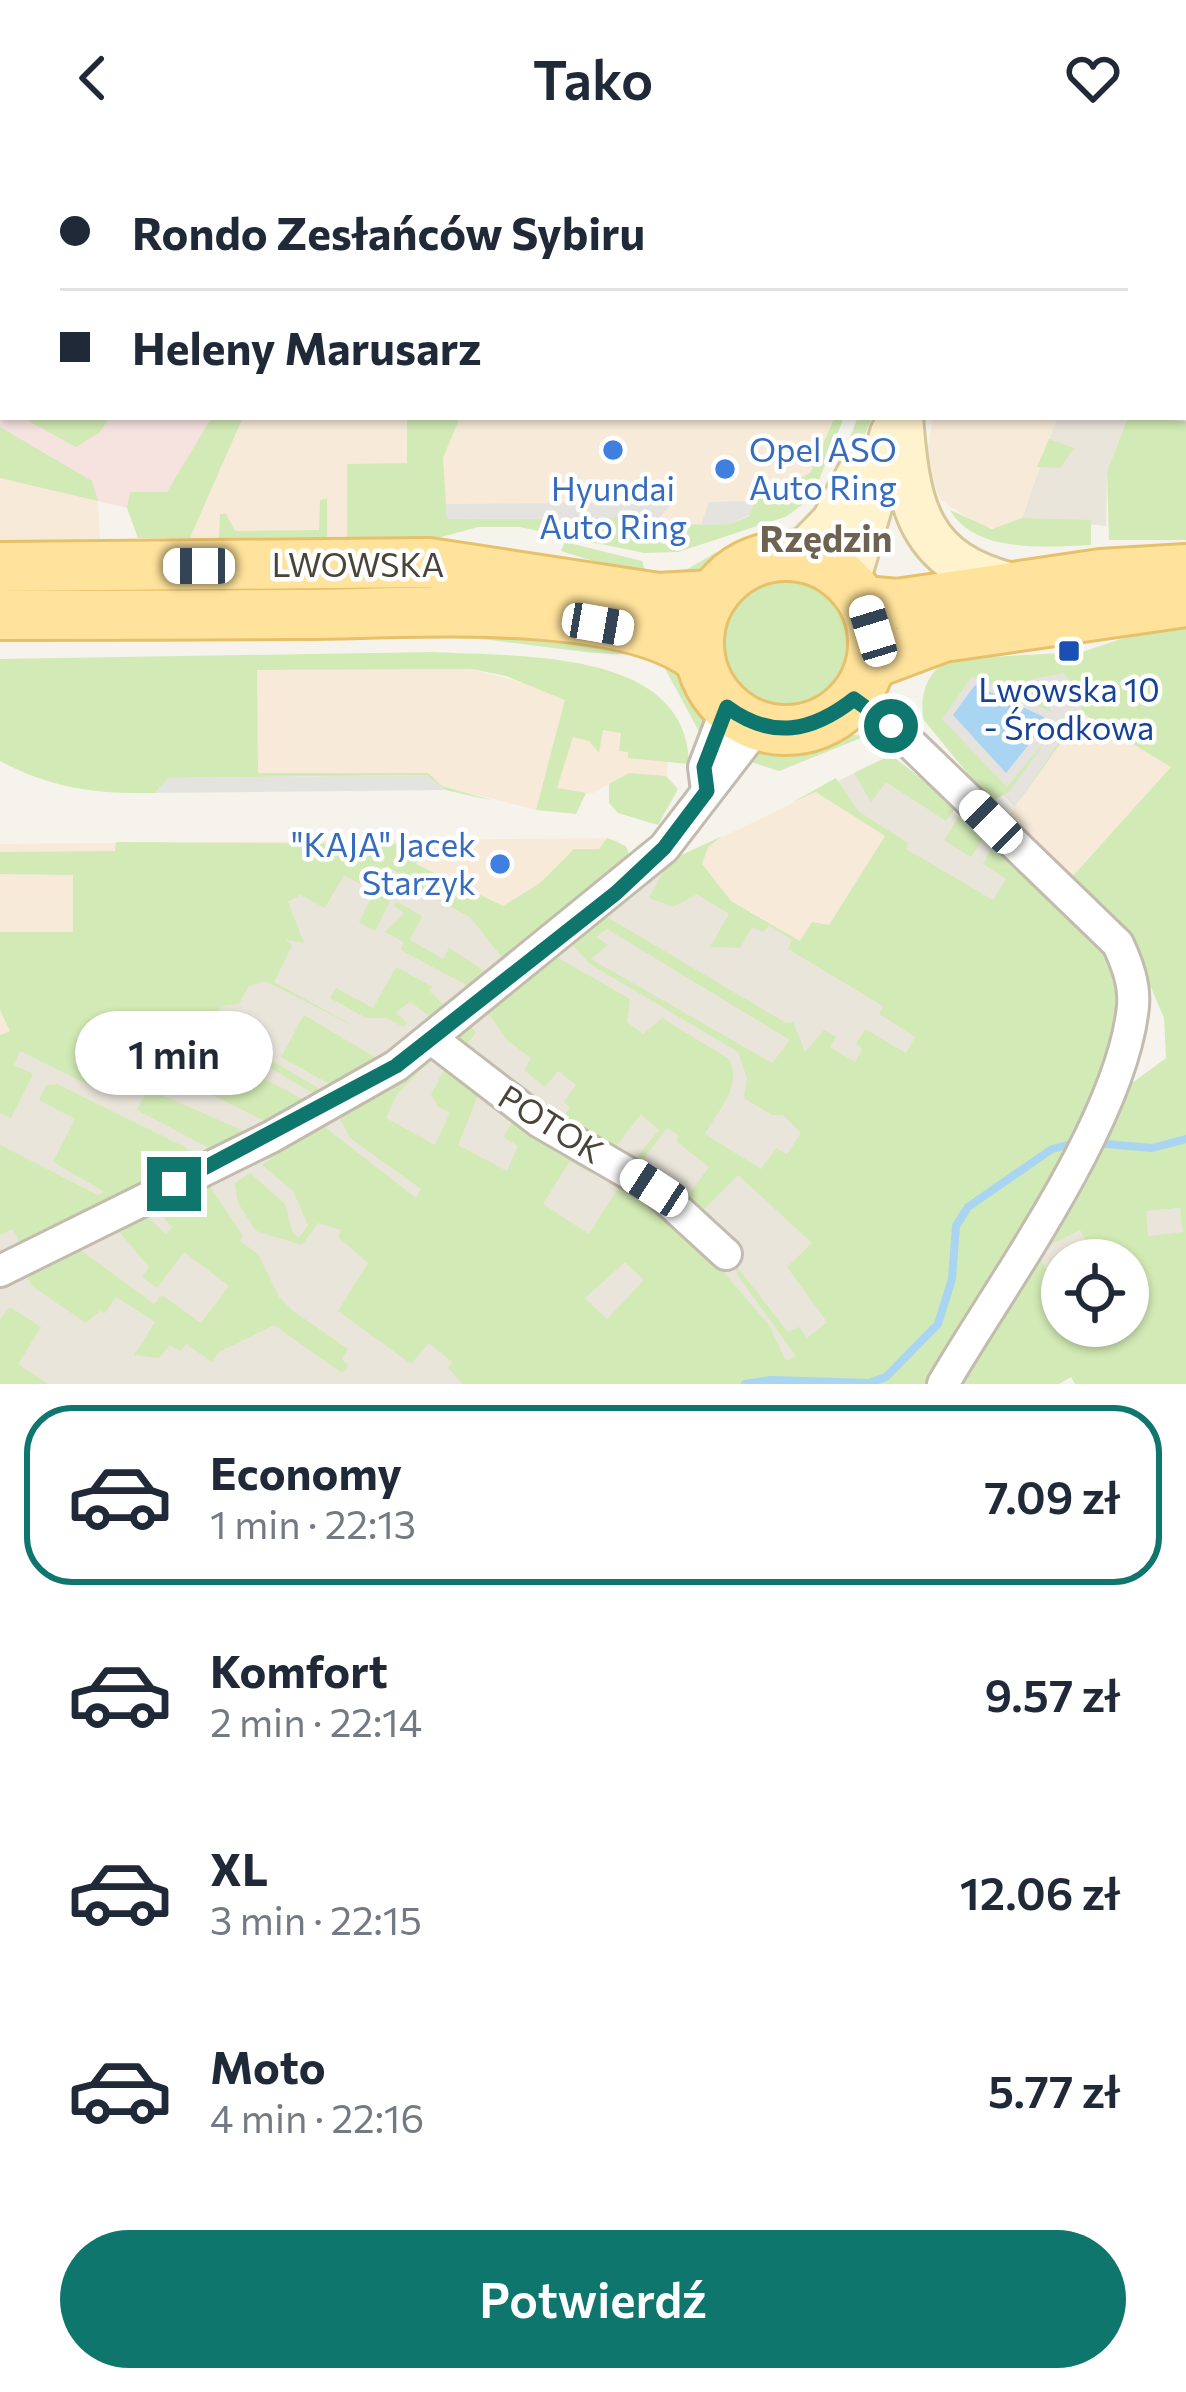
<!DOCTYPE html>
<html lang="pl">
<head>
<meta charset="utf-8">
<style>
  body { margin:0; font-family:Commissioner,sans-serif; background:#f2f2f3; color:#1f2937; height:100vh; display:flex; flex-direction:column; font-size:45px; white-space:nowrap }
  * { box-sizing:border-box; margin:0 }
  p { font-size:39px; color:#747a83 }
  .icon { flex:none; width:66px; height:66px; fill:none; stroke:currentColor; stroke-width:2; stroke-linecap:round; stroke-linejoin:round }
  .map { position:relative; height:1228px; overflow:hidden }
  .side { display:flex; flex-direction:column; background:#fff; flex:1 }
  .side>* { flex:none }
  .hud { position:absolute; left:0px; top:0px; width:1188px; height:264px; box-shadow:0 3px 9px #0004; display:grid; align-content:center; height:264px; padding:0 60px; background:#fff }
  .controls { position:absolute; left:1041px; top:1083px; display:grid; gap:24px }
  .controls a { display:grid; place-items:center; width:108px; height:108px; border-radius:50%; background:#fff; box-shadow:0 3px 9px #0004; font-size:60px }
  .end { position:absolute; width:54px; height:54px; margin:-27px; border:15px solid #0f766e; background:#fff; box-shadow:0 0 0 6px #fff }
  .from { border-radius:50% }
  .bubble { position:absolute; height:84px; border-radius:42px; background:#fff; box-shadow:0 3px 9px #0004; font-size:39px; font-weight:600; line-height:84px; text-align:center }
  .car { position:absolute; width:36px; height:72px; margin:-36px -18px; border-radius:15px; box-shadow:0 0 9px 3px #0007; background:linear-gradient(#fff 24%,#345 0 40%,#fff 0 76%,#345 0 86%,#fff 0) }
  .hud b { display:flex; align-items:center; gap:42px; height:114px; font-size:45px }
  .hud b+b { border-top:3px solid #e0e1e3 }
  .hud i { width:30px; height:30px; background:#1f2937 }
  ul { padding:21px 0 0; list-style:none }
  li { display:flex; align-items:center; gap:36px; height:180px; margin:0 24px 18px; padding:0 36px; border:6px solid transparent; border-radius:48px }
  li div { flex:1 }
  li b { display:block; font-size:45px }
  li em { font-style:normal; font-weight:600 }
  li.current { border-color:#0f766e }
  li>.icon { width:108px; height:108px; stroke-width:1.5 }
  .action { display:flex; gap:24px; margin-top:auto; padding:24px 60px }
  .action a { flex:1; height:138px; border-radius:72px; background:#0f766e; color:#fff; font-size:48px; font-weight:600; line-height:138px; text-align:center }
  header { display:flex; justify-content:space-between; align-items:center; height:156px; padding:0 60px; background:#fff; font-size:54px; font-weight:600 }
  .map>svg:first-child { display:block }
</style>
</head>
<body>
<header><svg class="icon" aria-label="back" viewBox="0 0 24 24"><path d="M15 5l-7 7 7 7"/></svg>Tako<svg class="icon" aria-label="heart" viewBox="0 0 24 24"><path d="M12 20l-8-8c-3-5 5-10 8-4 3-6 11-1 8 4z"/></svg></header>
<div class="map">
<svg width="1186" height="1228" viewBox="0 0 1186 1228">
  <rect width="100%" height="100%" fill="#f6f3ec"/>
  <!-- residential -->
  <g fill="#eae5da">
    <polygon points="1057,261 1127,264 1107,315 1106,370 1022,362"/>
    <polygon points="891,599 1113,803 1111,806 958,726 816,636"/>
    <polygon points="366,700 525,787 352,929 0,1104 0,893 301,739"/>
    <polygon points="668,707 975,891 780,1055 893,1165 783,1211 564,1228 0,1228 0,1126 265,996"/>
    <polygon points="1067,1048 1145,1055 1180,1052 1186,1090 1119,1104 1062,1104 1062,1132 997,1163"/>
  </g>
  <!-- commercial -->
  <g fill="#f7ead8">
    <polygon points="243,261 844,261 819,324 731,368 478,371 441,381 190,382"/>
    <polygon points="933,261 1057,261 1021,366 1003,373 980,370 941,344 925,308"/>
    <polygon points="0,322 98,345 100,383 0,384"/>
    <polygon points="472,513 539,531 668,594 667,624 609,628 591,638 542,633 536,654 442,630 427,617 258,617 256,514"/>
    <polygon points="1082,556 1172,611 1072,721 1008,661"/>
    <polygon points="816,636 889,682 819,796 668,707"/>
    <polygon points="607,682 619,685 629,696 514,779 366,700 301,739 0,893 0,688"/>
  </g>
  <!-- industrial -->
  <polygon fill="#e6e2dd" points="966,511 1063,512 1099,532 1015,651 930,564"/>
  <!-- medical -->
  <polygon fill="#f6e3e0" points="0,0 361,0 3,3 3,261 243,261 195,368 0,322"/>
  <!-- green -->
  <g fill="#d2eab5" fill-rule="evenodd">
    <polygon points="0,0 103,0 3,3 0,89"/>
    <polygon points="21,261 110,261 99,277 76,291"/>
    <polygon points="212,261 243,261 190,382 138,382 127,352 130,336 167,336"/>
    <polygon points="407,261 460,261 443,302 447,363 630,362 630,369 731,368 749,360 755,345 810,317 835,261 844,261 819,324 801,350 785,361 678,396 644,397 520,371 478,371 441,381 347,381 347,308 407,307"/>
    <polygon points="858,261 872,261 836,348 829,334"/>
    <polygon points="1121,261 1186,265 1186,384 1109,384 1107,315 1127,264"/>
    <polygon points="0,271 92,325 98,345 0,322"/>
    <polygon points="1049,283 1074,292 1060,312 1037,311"/>
    <polygon points="327,343 327,382 219,382 220,358 226,358 235,375 319,374 320,344"/>
    <path d="M950,354L992,373L1022,362L1091,364V389C1048,391 975,398 950,354Z"/>
    <polygon points="803,368 797,382 741,393 694,422 674,421 715,397"/>
    <polygon points="565,386 642,405 647,422 561,395"/>
    <circle cx="786" cy="488" r="64"/>
    <path d="M1186,469V1228H1075L1071,1221L1059,1228H958L1070,1029L1078,1030L1120,956V936L1166,902L1164,862L1137,799L1072,721L1171,611L1082,557L1015,651L1081,554L1084,539L1063,517L1032,523L1030,532L1054,557L972,520L942,563L1007,631L1050,579L1010,635L991,646L923,563C920,538 927,513 952,503L1082,496L1157,471ZM1180,1052L1183,1076L1148,1080L1146,1055ZM1080,1074L1096,1104H1128V1170H1062V1123L1053,1127L1037,1096Z"/>
    <path d="M0,475L566,479L630,497C618,503 504,484 477,483C318,476 159,486 0,486Z"/>
    <path d="M434,496C516,501 688,491 689,608L628,602V596L619,595L621,577L603,574L599,597L589,585L573,581L557,632L586,637L576,658L536,654L565,544L506,520L472,513L257,514L258,617H428L442,630L495,645L445,634L426,619L169,622L155,637C96,638 53,633 0,605V503Z"/>
    <path d="M661,505C685,521 716,551 703,583Z"/>
    <polygon points="847,578 866,580 779,615 748,605 768,593"/>
    <polygon points="891,599 957,650 946,665 886,626 871,646 854,617"/>
    <polygon points="629,617 666,620 678,633 658,669 618,657 609,647 609,628"/>
    <path d="M836,622L858,655L908,687L906,693L993,744L1006,723L983,708L992,691L1002,690L1110,793L1122,825L1120,872L1110,906L1065,996L994,1122L925,1228H463L448,1212L452,1206L429,1187L411,1208L338,1155L368,1107L338,1081L341,1074L318,1067L302,1089L256,1075L238,1047L235,1027L250,1017L285,1048L292,1075L299,1082L308,1069L293,1035L262,1009L269,1004L265,996L321,968L416,1042L421,1033L350,982L338,959L429,896L434,901L397,938L386,962L435,989L450,957L438,951L431,938L447,909L481,932L458,989L507,1015L518,990L503,981L516,959L564,989L592,1018L570,1005L543,1048L589,1078L620,1029L632,1025L716,1098L726,1109L725,1118L769,1169L786,1205L796,1200L738,1120L734,1107L788,1176L799,1171L807,1182L827,1166L787,1111L812,1087L738,1019L697,1060L674,1041L680,1032L689,1038L709,1011L677,986L678,979L667,972L637,1011L632,1007L659,974L641,958L610,998C574,980 457,921 449,882L467,867L476,876L463,894L558,968L570,952L564,946L576,929L558,915L545,931L524,914L531,902L507,884L485,853L553,799L630,843L627,866L643,878L662,862L729,903C743,931 718,954 705,978L761,1013L776,992L787,998L801,977L783,959H772L744,942L747,922L738,896L590,808L569,785L597,763L609,762L786,867L793,866L805,896L824,874L836,881L830,891L855,906L862,893L856,888L865,873L906,897L915,881L879,858L883,850L788,793L792,784L769,769L763,776L752,771L740,792L710,791L729,758L697,738L673,751L649,742L669,705L722,680L708,691L702,708L731,745L800,785L812,766L829,769L885,680L816,636L789,648ZM607,773L790,884L772,907L591,803L608,789L596,781ZM625,1106L644,1124L607,1163L585,1142Z"/>
    <polygon points="959,660 983,683 971,701 944,684"/>
    <path d="M607,682L626,690L630,702L504,804L470,761L409,730L411,724L387,711L375,734L391,743L375,775L359,766L375,735L344,719L325,752L301,739L288,746L304,787L285,783L292,790L274,826L365,876L265,825L249,830L239,848L221,850L212,869L325,936L317,940L198,868L177,909L220,933C248,906 279,930 306,946L267,966L116,892L95,932L20,895L14,909L33,918L11,962L0,957V879L10,875L0,854V776H73V719L0,718V696L115,695L116,686L414,688L422,693L416,708L503,750L540,727L574,693H599Z"/>
    <polygon points="396,745 422,760 410,784 443,803 449,792 487,817 470,831 401,794 404,786 385,776 404,757 394,750"/>
    <polygon points="396,811 433,831 429,835 446,851 432,862 410,846 396,856 407,867 403,871 387,862 366,862 330,842 336,832 373,852"/>
    <polygon points="304,859 378,903 335,931 281,901"/>
    <polygon points="57,928 187,992 192,1003 20,1087 13,1073 0,1079 0,989 98,1039 105,1036 53,1006 75,963 39,944 46,929"/>
    <polygon points="148,933 246,976 211,993 137,954"/>
    <polygon points="206,1024 243,1080 240,1085 258,1098 279,1141 293,1155 348,1193 342,1203 348,1210 342,1217 274,1169 219,1196 212,1206 186,1188 181,1195 170,1189 159,1202 134,1199 155,1166 116,1141 105,1157 100,1155 86,1167 32,1130 26,1119 75,1090 154,1148 162,1139 201,1167 229,1130 184,1096 157,1132 142,1121 149,1111 116,1072 145,1058 166,1078 172,1071 156,1054"/>
    <polygon points="10,1151 41,1171 18,1208 48,1228 0,1228 0,1163"/>
  </g>
  <!-- parking -->
  <g fill="#e5e3e0">
    <polygon points="755,345 749,359 731,368 701,369 709,346"/>
    <polygon points="673,346 653,369 629,370 629,362 447,363 446,348"/>
    <polygon points="426,619 445,634 155,637 169,622"/>
  </g>
  <!-- water -->
  <polygon fill="#a9d4f2" points="975,529 1044,561 1042,572 1006,617 953,559"/>
  <g fill="none" stroke-linecap="round" stroke-linejoin="round">
    <!-- stream -->
    <g stroke="#a9d4f2" stroke-width="8">
      <polyline points="1094,987 1152,992 1186,983"/>
      <polyline points="745,1228 771,1224 869,1227 886,1221 938,1168 952,1123 956,1070 968,1051 1052,993 1079,986"/>
    </g>
    <defs>
      <g id="street">
        <polyline points="553,0 562,3"/>
        <path d="M854,543L906,583L1118,788C1127,808 1135,828 1133,850C1122,965 1002,1127 943,1228"/>
        <polyline points="707,635 704,611 727,551"/>
        <polyline points="432,883 540,966 654,1032 726,1098"/>
        <polyline points="0,1115 271,981 396,910 664,692 758,570"/>
      </g>
      <g id="secondary">
        <polyline points="978,3 979,0"/>
        <path d="M901,261C908,350 917,407 1016,430"/>
        <polyline points="800,400 833,366 858,319"/>
        <polyline points="848,425 892,277"/>
      </g>
      <g id="primary">
        <circle cx="786" cy="487" r="87"/>
        <polyline points="0,411 429,407 658,442 713,439"/>
        <polyline points="864,445 897,448 1101,418 1186,413"/>
        <path d="M0,459C101,459 203,459 304,458C405,458 621,440 700,503"/>
        <polyline points="871,508 943,481 1186,446"/>
      </g>
    </defs>
    <!-- street casing -->
    <use href="#street" stroke="#c2bbae" stroke-width="36"/>
    <!-- secondary casing -->
    <use href="#secondary" stroke="#d6c79b" stroke-width="48"/>
    <!-- primary casing -->
    <use href="#primary" stroke="#e6c16a" stroke-width="54"/>
    <!-- street -->
    <use href="#street" stroke="#fff" stroke-width="30"/>
    <!-- secondary -->
    <use href="#secondary" stroke="#fff3cd" stroke-width="42"/>
    <!-- primary -->
    <use href="#primary" stroke="#ffe39c" stroke-width="48"/>
  </g>
  <g fill="none" stroke-linecap="round" stroke-linejoin="round">
    <!-- route -->
    <path stroke="#0f766e" stroke-width="15" d="M174,1028L396,910L616,737L664,692L707,635L704,611L727,551C772,584 812,576 854,543L891,570"/>
  </g>
  <!-- markers -->
  <g fill="#3f7fe0" stroke="#fff" stroke-width="4.5">
    <circle cx="613" cy="294" r="12"/>
    <circle cx="725" cy="313" r="12"/>
    <circle cx="500" cy="708" r="12"/>
  </g>
  <rect fill="#1a4fb4" stroke="#fff" stroke-width="4.5" x="1057" y="483" width="24" height="24" rx="6"/>
  <g text-anchor="middle" stroke-width="9" stroke-linejoin="round" paint-order="stroke">
    <!-- shop labels -->
    <g font-size="33" fill="#366cbe" stroke="#fff" text-anchor="start">
      <text x="749" y="306">Opel ASO<tspan x="749" dy="38">Auto Ring</tspan></text>
      <text x="613" y="345" text-anchor="middle">Hyundai<tspan x="613" dy="38">Auto Ring</tspan></text>
      <text x="476" y="701" text-anchor="end">"KAJA" Jacek<tspan x="476" dy="38">Starzyk</tspan></text>
    </g>
    <!-- street labels -->
    <g font-size="33" fill="#4b4439" stroke="#fff">
      <text x="358" y="421">LWOWSKA</text>
      <text transform="translate(551 968) rotate(32)" y="12">POTOK</text>
    </g>
    <!-- transit labels -->
    <g font-size="33" fill="#164399" stroke="#fff">
      <text x="1069" y="546">Lwowska 10<tspan x="1069" dy="38">- Środkowa</tspan></text>
    </g>
    <!-- neighbourhood labels -->
    <g font-size="36" font-weight="bold" fill="#6e6250" stroke="#fff">
      <text x="826" y="396">Rzędzin</text>
    </g>
  </g>
</svg>
<div class="controls">
<a><svg class="icon" aria-label="locate" viewBox="0 0 24 24"><circle cx="12" cy="12" r="6"/><path d="M12 2v4M12 18v4M2 12h4M18 12h4"/></svg></a>
</div>
<i class="end from" style="left:891px;top:570px"></i>
<i class="end" style="left:174px;top:1028px"></i>
<div class="bubble" style="left:75px;top:855px;width:198px">1 min</div>
<i class="car" style="left:199px;top:410px;rotate:270deg"></i>
<i class="car" style="left:598px;top:468px;rotate:100deg"></i>
<i class="car" style="left:873px;top:475px;rotate:343deg"></i>
<i class="car" style="left:991px;top:666px;rotate:315deg"></i>
<i class="car" style="left:654px;top:1032px;rotate:303deg"></i>
<div class="hud">
<b><i class="from"></i>Rondo Zesłańców Sybiru</b>
<b><i></i>Heleny Marusarz</b>
</div>
</div>
<section class="side">
<ul>
<li class="current"><svg class="icon" aria-label="car" viewBox="0 0 24 24"><path d="M5 17H2v-5l4-1 3-4h7l3 4 3 1v5h-3M9 17h6M6 11h13"/><circle cx="7" cy="17" r="2"/><circle cx="17" cy="17" r="2"/></svg><div><b>Economy</b><p>1 min · 22:13</p></div><em>7.09 zł</em></li>
<li><svg class="icon" aria-label="car" viewBox="0 0 24 24"><path d="M5 17H2v-5l4-1 3-4h7l3 4 3 1v5h-3M9 17h6M6 11h13"/><circle cx="7" cy="17" r="2"/><circle cx="17" cy="17" r="2"/></svg><div><b>Komfort</b><p>2 min · 22:14</p></div><em>9.57 zł</em></li>
<li><svg class="icon" aria-label="car" viewBox="0 0 24 24"><path d="M5 17H2v-5l4-1 3-4h7l3 4 3 1v5h-3M9 17h6M6 11h13"/><circle cx="7" cy="17" r="2"/><circle cx="17" cy="17" r="2"/></svg><div><b>XL</b><p>3 min · 22:15</p></div><em>12.06 zł</em></li>
<li><svg class="icon" aria-label="car" viewBox="0 0 24 24"><path d="M5 17H2v-5l4-1 3-4h7l3 4 3 1v5h-3M9 17h6M6 11h13"/><circle cx="7" cy="17" r="2"/><circle cx="17" cy="17" r="2"/></svg><div><b>Moto</b><p>4 min · 22:16</p></div><em>5.77 zł</em></li>
</ul>
<div class="action"><a>Potwierdź</a></div>
</section>
</body>
</html>
